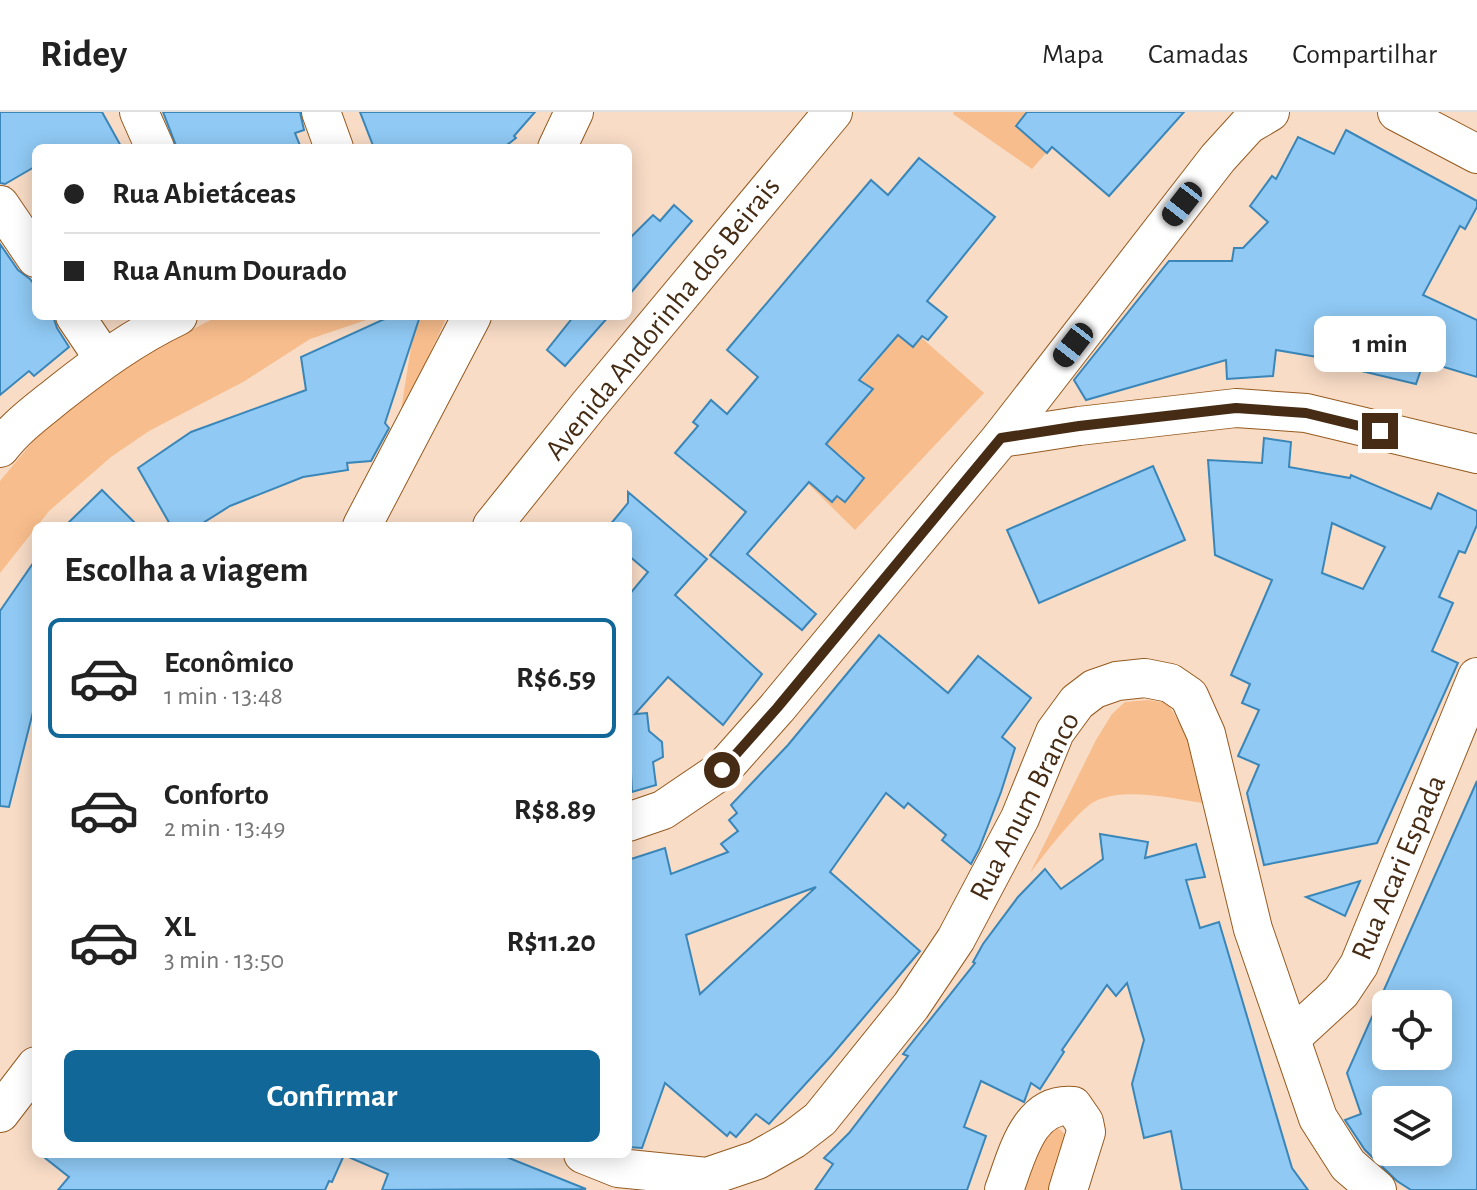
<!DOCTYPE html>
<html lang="pt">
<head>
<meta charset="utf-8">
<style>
  body { margin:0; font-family:"Alegreya Sans",sans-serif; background:#f6f6f6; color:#222; height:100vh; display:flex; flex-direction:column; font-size:30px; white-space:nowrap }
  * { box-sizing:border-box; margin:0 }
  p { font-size:26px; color:#767676 }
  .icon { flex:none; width:44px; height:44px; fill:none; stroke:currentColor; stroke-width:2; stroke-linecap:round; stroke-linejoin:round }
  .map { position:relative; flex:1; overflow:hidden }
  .side { position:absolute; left:32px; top:410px; width:600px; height:636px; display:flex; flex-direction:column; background:#fff; border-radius:12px; box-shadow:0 4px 20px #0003 }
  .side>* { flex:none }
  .guide { position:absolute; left:32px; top:32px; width:600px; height:176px; border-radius:12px; box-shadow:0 4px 20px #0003; display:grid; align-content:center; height:176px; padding:0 32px; background:#fff }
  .fabs { position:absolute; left:1372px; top:878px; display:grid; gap:16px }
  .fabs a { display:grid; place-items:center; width:80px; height:80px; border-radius:12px; background:#fff; box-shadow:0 4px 20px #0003; font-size:40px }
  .end { position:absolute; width:36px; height:36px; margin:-18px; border:10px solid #462c14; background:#fff; box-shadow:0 0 0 4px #fff }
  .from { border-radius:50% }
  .bubble { position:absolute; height:56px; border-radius:12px; background:#fff; box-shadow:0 4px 20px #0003; font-size:26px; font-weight:700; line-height:56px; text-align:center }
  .car { position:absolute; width:24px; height:48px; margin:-24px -12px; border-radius:10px; box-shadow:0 0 6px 2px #0007; background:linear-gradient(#222 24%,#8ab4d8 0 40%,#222 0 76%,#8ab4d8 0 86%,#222 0) }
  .guide b { display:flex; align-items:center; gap:28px; height:76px; font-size:30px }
  .guide b+b { border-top:2px solid #e0e0e0 }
  .guide i { width:20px; height:20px; background:#222 }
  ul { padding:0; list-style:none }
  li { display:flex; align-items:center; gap:24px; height:120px; margin:0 16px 12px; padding:0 16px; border:4px solid transparent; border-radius:12px }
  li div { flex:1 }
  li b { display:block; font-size:30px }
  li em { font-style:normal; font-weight:700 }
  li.current { border-color:#116797 }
  li>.icon { width:72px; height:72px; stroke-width:1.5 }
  h2 { padding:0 32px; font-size:36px; line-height:96px }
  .button { display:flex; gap:16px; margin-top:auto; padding:16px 32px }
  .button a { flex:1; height:92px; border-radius:12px; background:#116797; color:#fff; font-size:32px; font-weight:700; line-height:92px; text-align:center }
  header { display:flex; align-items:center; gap:48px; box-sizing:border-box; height:112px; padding:0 40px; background:#fff; border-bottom:2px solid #e0e0e0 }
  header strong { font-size:38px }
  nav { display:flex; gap:44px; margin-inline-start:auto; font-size:28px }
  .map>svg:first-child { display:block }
</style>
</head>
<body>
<header>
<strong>Ridey</strong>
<nav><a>Mapa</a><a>Camadas</a><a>Compartilhar</a></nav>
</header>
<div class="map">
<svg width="1477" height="1078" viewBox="0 0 1477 1078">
  <rect width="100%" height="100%" fill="#f8dcc6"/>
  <!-- green -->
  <g fill="#f8bd8c">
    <polygon points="954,0 1082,0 1032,57 953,2"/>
    <polygon points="218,204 378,204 310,227 243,270 149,319 111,345 49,399 0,461 0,369 35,327 112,260"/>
    <polygon points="416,204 447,204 406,295 401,298"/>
    <polygon points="907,213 984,281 855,418 790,354"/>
    <path d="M1148,588L1167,591C1189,623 1199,652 1202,691C1173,686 1118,674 1092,691C1074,703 1044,743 1030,761L1096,628L1112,602L1125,590Z"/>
    <polygon points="1058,1016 1072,1028 1063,1078 1019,1078 1043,1018"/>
  </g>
  <!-- building -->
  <g fill="#8fc9f4" stroke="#3a86b8" stroke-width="2" fill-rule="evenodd">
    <polygon points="0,0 102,0 122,36 36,36 36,54 5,72 0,71"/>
    <polygon points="163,0 300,0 304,18 295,21 301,36 177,36"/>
    <polygon points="360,0 535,0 514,24 516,26 503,36 374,36"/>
    <polygon points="1027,0 1184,0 1109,84 1052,35 1047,41 1016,14"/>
    <polygon points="1346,18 1477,89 1477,95 1465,117 1460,114 1423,183 1477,208 1477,265 1424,249 1416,272 1328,251 1329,247 1276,238 1273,264 1227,267 1226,248 1086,288 1074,268 1169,149 1232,149 1234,136 1243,136 1268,110 1250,94 1272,64 1276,67 1298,25 1334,42"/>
    <polygon points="919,46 995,105 927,189 947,205 928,228 922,224 913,235 898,223 859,268 873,277 826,332 864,366 845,390 837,384 832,390 809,370 747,442 816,502 802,518 710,443 746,400 675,341 698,314 693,310 711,288 727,302 758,265 727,238 871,68 888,83"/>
    <polygon points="674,93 692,109 628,184 628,128 653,103 660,109"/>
    <polygon points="0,132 18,158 30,167 36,175 36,204 53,204 57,216 69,235 34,264 29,259 0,283"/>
    <polygon points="391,204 420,204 385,311 389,316 371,349 347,351 348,358 303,365 230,394 198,414 171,414 138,356 191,320 306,278 301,245"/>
    <polygon points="574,204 609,204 565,254 547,238"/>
    <path d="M1264,326L1291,330L1289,355L1350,366L1351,363L1431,397L1438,381L1477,399V413L1465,441L1459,439L1439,485L1453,491L1432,539L1458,551L1377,731L1264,753L1247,681L1259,653L1238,644L1259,598L1242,591L1250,572L1231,563L1272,468L1215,443L1208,348L1262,351ZM1332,411L1385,435L1363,477L1322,461Z"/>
    <polygon points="1153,354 1185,428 1039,491 1007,418"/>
    <polygon points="102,378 138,414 65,414"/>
    <polygon points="628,380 707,447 675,483 762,562 723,613 668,565 635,602 647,601 649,619 662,630 663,645 653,650 656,673 632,680 631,661 628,662 628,484 648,460 628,443 628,414 609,414 628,391"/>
    <polygon points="36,447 36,588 9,695 0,694 0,499"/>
    <path d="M879,523L948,581L978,544L1031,586L1002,625L1015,636L1001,680L979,737L971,752L942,728L946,723L908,691L904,696L886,681L830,760L920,839L831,944L769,1012L756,1002L736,1025L730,1020L727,1024L665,971L642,1036L628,1035V748L665,736L671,762L728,740L721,732L738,719L729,708L737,701L731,693L788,633ZM816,775L700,882L686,823Z"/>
    <path d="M1477,669V1078H1411L1397,1069L1365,1038L1345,1008L1361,1002L1347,961ZM1386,892H1438V944H1386ZM1386,988H1438V1040H1386Z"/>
    <polygon points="1100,722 1148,730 1145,746 1196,732 1205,765 1186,768 1200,816 1219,810 1292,1056 1308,1078 1182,1078 1171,1019 1144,1026 1132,972 1144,928 1127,871 1116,884 1107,873 1062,938 1064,940 1040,977 1031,971 1024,990 981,969 964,1015 986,1024 967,1078 815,1078 833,1052 824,1046 849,1021 908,944 903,942 975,851 973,850 983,832 1018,785 1045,757 1061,777 1103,747"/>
    <polygon points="1360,769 1345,804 1306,785"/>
    <polygon points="40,1042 499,1042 586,1077 382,1078 388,1062 344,1043 332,1070 329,1069 325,1078 58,1078 69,1065"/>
  </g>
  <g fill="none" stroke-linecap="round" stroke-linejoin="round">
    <defs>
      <g id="minor">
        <polyline points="139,0 155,36"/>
        <polyline points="321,0 334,36"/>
        <polyline points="1397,0 1477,42"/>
        <polyline points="557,36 574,0"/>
        <polyline points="0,93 36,146"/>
        <polyline points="75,204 104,247"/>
        <polyline points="1001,326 1079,314 1236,296 1306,301 1477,342"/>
        <path d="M0,336C17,314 38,299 59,282C97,252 134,225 178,204"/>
        <polyline points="362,414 472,204"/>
        <polyline points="492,414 589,293 833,0"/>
        <polyline points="628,710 663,698 722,658 777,596 1001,326 1218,46 1248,13 1270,0"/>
        <polyline points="1291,926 1341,880 1359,853 1477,565"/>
        <polyline points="0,1001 36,954"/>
        <polyline points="583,1042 618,1056 707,1065 757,1048 794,1027 820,1007 911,894 956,827 1020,706 1055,620 1077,590 1094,577 1117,569 1145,566 1170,571 1189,584 1206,622 1253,817 1318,1006 1348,1053 1377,1078"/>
        <path d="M1004,1078C1017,1044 1028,990 1073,994L1084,1010L1086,1020L1068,1078"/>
      </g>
    </defs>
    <!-- minor casing -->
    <use href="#minor" stroke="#965a1e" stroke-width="40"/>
    <!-- minor -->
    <use href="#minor" stroke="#fff" stroke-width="38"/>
  </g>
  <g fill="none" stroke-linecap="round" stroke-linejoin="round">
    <!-- route -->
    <polyline stroke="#462c14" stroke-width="10" points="722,658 777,596 1001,326 1079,314 1236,296 1306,301 1380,319"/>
  </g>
  <g text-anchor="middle" stroke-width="6" stroke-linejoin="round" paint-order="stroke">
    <!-- street labels -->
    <g font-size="30" fill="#462c14" stroke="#fff">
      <text transform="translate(662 206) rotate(-51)" y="10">Avenida Andorinha dos Beirais</text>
      <text transform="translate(1024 694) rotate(-63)" y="10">Rua Anum Branco</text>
      <text transform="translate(1398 755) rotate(-67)" y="10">Rua Acari Espada</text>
    </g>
  </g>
</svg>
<div class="fabs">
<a><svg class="icon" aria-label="locate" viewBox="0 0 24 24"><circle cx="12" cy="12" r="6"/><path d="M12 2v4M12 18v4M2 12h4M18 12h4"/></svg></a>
<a><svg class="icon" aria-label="layers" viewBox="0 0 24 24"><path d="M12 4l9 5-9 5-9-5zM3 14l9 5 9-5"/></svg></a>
</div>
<i class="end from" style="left:722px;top:658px"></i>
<i class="end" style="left:1380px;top:319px"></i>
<div class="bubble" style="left:1314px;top:204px;width:132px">1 min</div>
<i class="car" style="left:1182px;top:92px;rotate:218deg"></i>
<i class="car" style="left:1073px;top:233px;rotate:218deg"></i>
<div class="guide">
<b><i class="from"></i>Rua Abietáceas</b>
<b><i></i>Rua Anum Dourado</b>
</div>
<section class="side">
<h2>Escolha a viagem</h2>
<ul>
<li class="current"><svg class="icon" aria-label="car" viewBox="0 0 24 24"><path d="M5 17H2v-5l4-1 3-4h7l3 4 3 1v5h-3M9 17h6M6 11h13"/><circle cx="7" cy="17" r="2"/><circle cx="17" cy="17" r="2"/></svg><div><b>Econômico</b><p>1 min · 13:48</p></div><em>R$6.59</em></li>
<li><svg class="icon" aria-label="car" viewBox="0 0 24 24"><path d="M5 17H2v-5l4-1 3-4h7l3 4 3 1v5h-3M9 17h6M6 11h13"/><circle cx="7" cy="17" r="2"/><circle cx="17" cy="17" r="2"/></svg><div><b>Conforto</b><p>2 min · 13:49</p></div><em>R$8.89</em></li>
<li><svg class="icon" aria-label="car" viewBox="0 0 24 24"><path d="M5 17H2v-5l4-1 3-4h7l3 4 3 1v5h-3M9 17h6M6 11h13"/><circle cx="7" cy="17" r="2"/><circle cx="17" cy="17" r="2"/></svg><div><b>XL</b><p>3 min · 13:50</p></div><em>R$11.20</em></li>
</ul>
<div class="button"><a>Confirmar</a></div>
</section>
</div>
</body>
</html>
